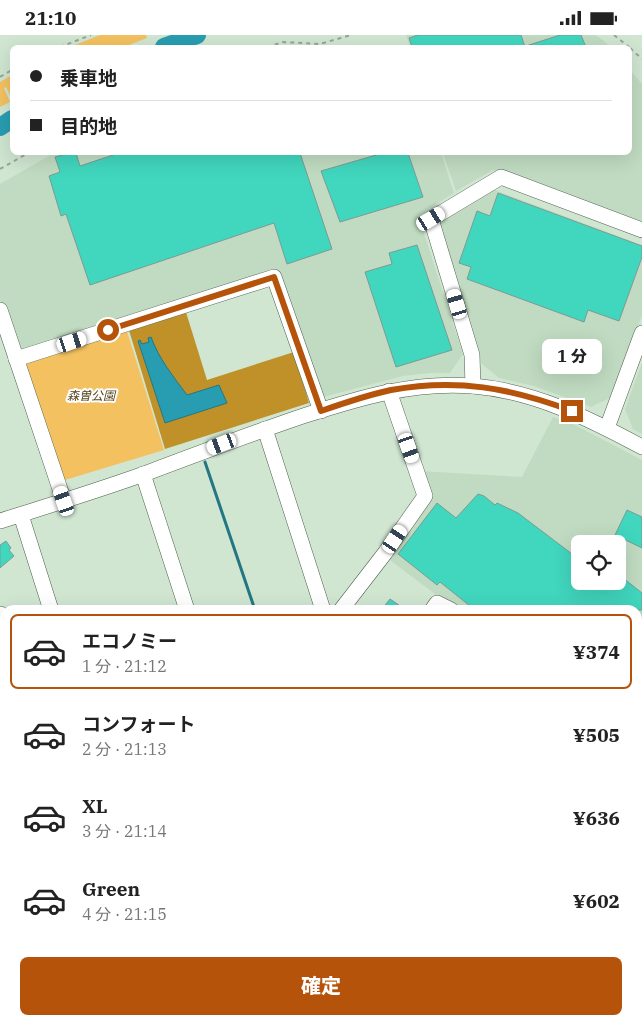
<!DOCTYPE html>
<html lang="ja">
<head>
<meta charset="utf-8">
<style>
  body { margin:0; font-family:"IBM Plex Serif","Noto Sans JP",serif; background:#f6f6f6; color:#222; height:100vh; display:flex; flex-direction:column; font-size:19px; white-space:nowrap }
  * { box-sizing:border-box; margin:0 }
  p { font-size:16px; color:#767676 }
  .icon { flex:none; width:28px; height:28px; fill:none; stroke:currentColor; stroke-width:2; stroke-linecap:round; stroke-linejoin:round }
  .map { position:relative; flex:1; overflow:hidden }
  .sheet { position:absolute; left:0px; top:570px; width:642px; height:420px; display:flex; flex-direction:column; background:#fff; border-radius:15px 15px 0 0; box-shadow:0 5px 20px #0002 }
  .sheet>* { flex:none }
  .guide { position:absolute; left:10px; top:10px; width:622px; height:110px; border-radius:8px; box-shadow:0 5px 20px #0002; display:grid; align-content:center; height:110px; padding:0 20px; background:#fff }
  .fabs { position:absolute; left:571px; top:500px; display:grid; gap:10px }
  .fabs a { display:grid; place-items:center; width:55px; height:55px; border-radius:8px; background:#fff; box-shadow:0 5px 20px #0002; font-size:25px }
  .end { position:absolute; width:22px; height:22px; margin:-11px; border:6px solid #b45309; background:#fff; box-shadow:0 0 0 2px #fff }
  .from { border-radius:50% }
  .bubble { position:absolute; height:35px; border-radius:8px; background:#fff; box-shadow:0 5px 20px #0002; font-size:16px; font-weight:800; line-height:35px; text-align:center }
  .car { position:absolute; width:15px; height:30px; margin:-15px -8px; border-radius:6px; box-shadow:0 0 4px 1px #0007; background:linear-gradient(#fff 24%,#345 0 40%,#fff 0 76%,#345 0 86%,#fff 0) }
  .guide b { display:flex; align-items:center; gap:18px; height:48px; font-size:19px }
  .guide b+b { border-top:1px solid #e0e0e0 }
  .guide i { width:12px; height:12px; background:#222 }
  ul { padding:9px 0 0; list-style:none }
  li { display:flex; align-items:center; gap:15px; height:75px; margin:0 10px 8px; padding:0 10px; border:2px solid transparent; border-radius:8px }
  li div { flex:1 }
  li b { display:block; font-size:19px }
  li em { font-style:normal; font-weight:800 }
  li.active { border-color:#b45309 }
  li>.icon { width:45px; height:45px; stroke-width:1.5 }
  .action { display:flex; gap:10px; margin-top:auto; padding:10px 20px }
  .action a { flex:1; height:58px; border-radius:8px; background:#b45309; color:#fff; font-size:20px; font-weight:800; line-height:58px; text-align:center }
  .status { display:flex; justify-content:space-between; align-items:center; height:35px; padding:0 25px; background:#fff; direction:ltr }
  .status svg { height:14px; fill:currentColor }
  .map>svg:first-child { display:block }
</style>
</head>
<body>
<div class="status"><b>21:10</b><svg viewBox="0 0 49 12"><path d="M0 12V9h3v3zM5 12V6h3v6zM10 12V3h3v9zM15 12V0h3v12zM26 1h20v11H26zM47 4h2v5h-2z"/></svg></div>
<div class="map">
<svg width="642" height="990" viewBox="0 0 642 990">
  <rect width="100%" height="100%" fill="#d0e6d1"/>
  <!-- built -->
  <g fill="#c0dbc1" fill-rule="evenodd">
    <polygon points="406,0 595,0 603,5 610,12 410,12"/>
    <polygon points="630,35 642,49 642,188 493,135 456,156 443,118 630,118"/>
    <polygon points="54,118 441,118 454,158 418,180 463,319 450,338 430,338 403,341 323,362 299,305 276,234 21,317 16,316 0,264 0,149"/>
    <polygon points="492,154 642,210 642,280 612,362 591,372 534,351 499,343 482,329 439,198 439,190 445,182"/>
    <polygon points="642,328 642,399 633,394 625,374"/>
    <path d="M553,382L571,388L642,425V635L638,641V575H456L386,522L434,459L430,456L420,436L522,442ZM580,509H618V546H580Z"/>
  </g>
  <!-- green -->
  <g fill="#f3c160">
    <polygon points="100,0 146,0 147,3 124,12 70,12"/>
    <polygon points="12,40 12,64 6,52 4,53 10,67 0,72 0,47"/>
    <polygon points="126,293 164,415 65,445 25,331 27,327"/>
  </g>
  <!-- forest -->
  <polygon fill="#c19129" points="185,274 207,345 294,317 309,368 165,414 128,292"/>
  <!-- water -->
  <path fill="#289db1" stroke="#237783" d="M151,302C159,324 173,341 187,360L219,350L227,368L165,388L138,306L140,305L142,309L149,307L148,303Z"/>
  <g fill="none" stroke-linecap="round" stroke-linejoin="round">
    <!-- stream -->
    <g stroke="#237783" stroke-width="3">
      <polyline points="205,427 255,575"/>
      <polyline points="0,829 5,833"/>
      <polyline points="206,985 212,990"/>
      <polyline points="417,985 423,990"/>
      <polyline points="157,990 160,985"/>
    </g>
    <!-- river -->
    <g stroke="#289db1" stroke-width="18">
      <polyline points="164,12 197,0"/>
      <polyline points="0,92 12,84"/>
    </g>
  </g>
  <!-- building -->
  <g fill="#41d6be" stroke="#7c9b94">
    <polygon points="418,0 521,0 525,12 412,12 409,3"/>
    <polygon points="560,0 581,0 586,12 526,12 526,11"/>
    <polygon points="70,118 76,118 80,131 119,118 300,118 332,214 287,229 274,188 90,250 66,179 61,181 49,141 60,137 55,122"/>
    <polygon points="383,118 408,118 423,162 340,187 321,136"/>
    <polygon points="498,158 642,211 642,222 619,286 588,275 584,287 467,244 471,232 459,228 477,176 490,181"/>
    <polygon points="417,210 452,315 396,332 365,237 392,229 389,218"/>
    <polygon points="478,459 484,461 495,470 497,468 518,478 580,525 580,546 618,546 618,539 642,558 642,575 475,575 440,547 437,550 398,519 437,468 456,483"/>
    <polygon points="627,475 642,482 642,513 615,500"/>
    <polygon points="6,506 11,513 9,515 14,521 0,533 0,510"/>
    <polygon points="390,564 406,575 381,575"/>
  </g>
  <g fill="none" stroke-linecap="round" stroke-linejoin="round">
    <defs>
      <g id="minor">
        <polyline points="0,275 64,466"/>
        <polyline points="16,324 274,242 321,376"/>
        <polyline points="473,351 472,320 431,184 501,142 642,195"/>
        <polyline points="607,393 642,298"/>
        <polyline points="265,394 323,575"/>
        <polyline points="143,439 187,575"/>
        <polyline points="21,480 51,575"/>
        <path d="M0,486C48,471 96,456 144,439C197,419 250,399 303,381C359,363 414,346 473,351C534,356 588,383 642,412"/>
        <polyline points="341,575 385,518 425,461 389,356"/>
        <polyline points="432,575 437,568 451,575"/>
        <polyline points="638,643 642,638"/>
        <polyline points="0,787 5,780"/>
        <polyline points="638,850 642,850"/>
        <polyline points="397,990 401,985"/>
      </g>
      <g id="major">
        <polyline points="0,581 5,585"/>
        <polyline points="638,814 642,805"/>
        <polyline points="638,838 642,828"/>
        <polyline points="528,985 535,990"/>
        <polyline points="547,990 550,985"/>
      </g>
    </defs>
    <!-- minor casing -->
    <use href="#minor" stroke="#4e614f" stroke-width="16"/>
    <!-- major casing -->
    <use href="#major" stroke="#4e614f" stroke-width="20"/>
    <!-- path -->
    <g stroke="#95a696" stroke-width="2" stroke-dasharray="4 4" stroke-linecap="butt">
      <polyline points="614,0 629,12"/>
      <polyline points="60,12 91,0"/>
      <polyline points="267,12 283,7 320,9 351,0"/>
      <polyline points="630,13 642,24"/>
      <polyline points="0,42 12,35"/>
      <polyline points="0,134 28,118"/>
      <polyline points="0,920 5,924"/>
      <polyline points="86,985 93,990"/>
      <polyline points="313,985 319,990"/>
      <polyline points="13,990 17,985"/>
    </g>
    <!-- minor -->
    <use href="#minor" stroke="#fff" stroke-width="15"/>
    <!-- major -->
    <use href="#major" stroke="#fff" stroke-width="19"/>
  </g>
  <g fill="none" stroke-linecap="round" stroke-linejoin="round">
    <!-- route -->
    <path stroke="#b45309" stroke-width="6" d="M108,295L274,242L321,376C344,368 367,360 391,355C456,343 511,353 572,376"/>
  </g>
  <g text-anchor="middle" stroke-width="4" stroke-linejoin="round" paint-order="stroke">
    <!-- park labels -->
    <g font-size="12" font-style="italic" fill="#59441c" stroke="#fff">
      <text x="91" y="365">森曽公園</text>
    </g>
  </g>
</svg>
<div class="fabs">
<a><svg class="icon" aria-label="locate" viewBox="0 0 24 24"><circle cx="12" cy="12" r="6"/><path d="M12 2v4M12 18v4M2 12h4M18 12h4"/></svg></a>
</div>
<i class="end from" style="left:108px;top:295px"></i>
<i class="end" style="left:572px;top:376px"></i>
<div class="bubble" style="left:542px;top:304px;width:60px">1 分</div>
<i class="car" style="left:431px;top:184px;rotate:59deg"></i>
<i class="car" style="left:457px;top:269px;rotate:343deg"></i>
<i class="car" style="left:72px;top:307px;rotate:72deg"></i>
<i class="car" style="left:222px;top:409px;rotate:249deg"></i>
<i class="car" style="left:409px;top:413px;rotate:161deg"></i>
<i class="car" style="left:64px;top:466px;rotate:341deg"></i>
<i class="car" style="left:395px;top:504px;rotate:34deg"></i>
<div class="guide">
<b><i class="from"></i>乗車地</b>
<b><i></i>目的地</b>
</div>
<section class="sheet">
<ul>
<li class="active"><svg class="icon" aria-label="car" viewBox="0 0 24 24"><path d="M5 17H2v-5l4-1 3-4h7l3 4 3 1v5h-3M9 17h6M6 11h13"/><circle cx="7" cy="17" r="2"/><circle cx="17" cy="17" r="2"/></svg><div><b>エコノミー</b><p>1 分 · 21:12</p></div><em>¥374</em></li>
<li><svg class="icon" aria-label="car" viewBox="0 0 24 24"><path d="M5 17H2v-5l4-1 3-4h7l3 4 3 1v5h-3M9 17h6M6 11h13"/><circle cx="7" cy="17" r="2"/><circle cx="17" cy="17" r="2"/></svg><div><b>コンフォート</b><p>2 分 · 21:13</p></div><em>¥505</em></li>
<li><svg class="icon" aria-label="car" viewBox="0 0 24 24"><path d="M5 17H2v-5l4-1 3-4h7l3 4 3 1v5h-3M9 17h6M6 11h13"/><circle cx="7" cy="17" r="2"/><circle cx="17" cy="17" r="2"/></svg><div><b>XL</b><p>3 分 · 21:14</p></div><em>¥636</em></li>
<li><svg class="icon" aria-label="car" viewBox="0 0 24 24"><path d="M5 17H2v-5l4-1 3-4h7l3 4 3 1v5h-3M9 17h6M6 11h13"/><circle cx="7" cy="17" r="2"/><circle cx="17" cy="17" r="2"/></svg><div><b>Green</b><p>4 分 · 21:15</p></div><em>¥602</em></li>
</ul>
<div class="action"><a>確定</a></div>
</section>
</div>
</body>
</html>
